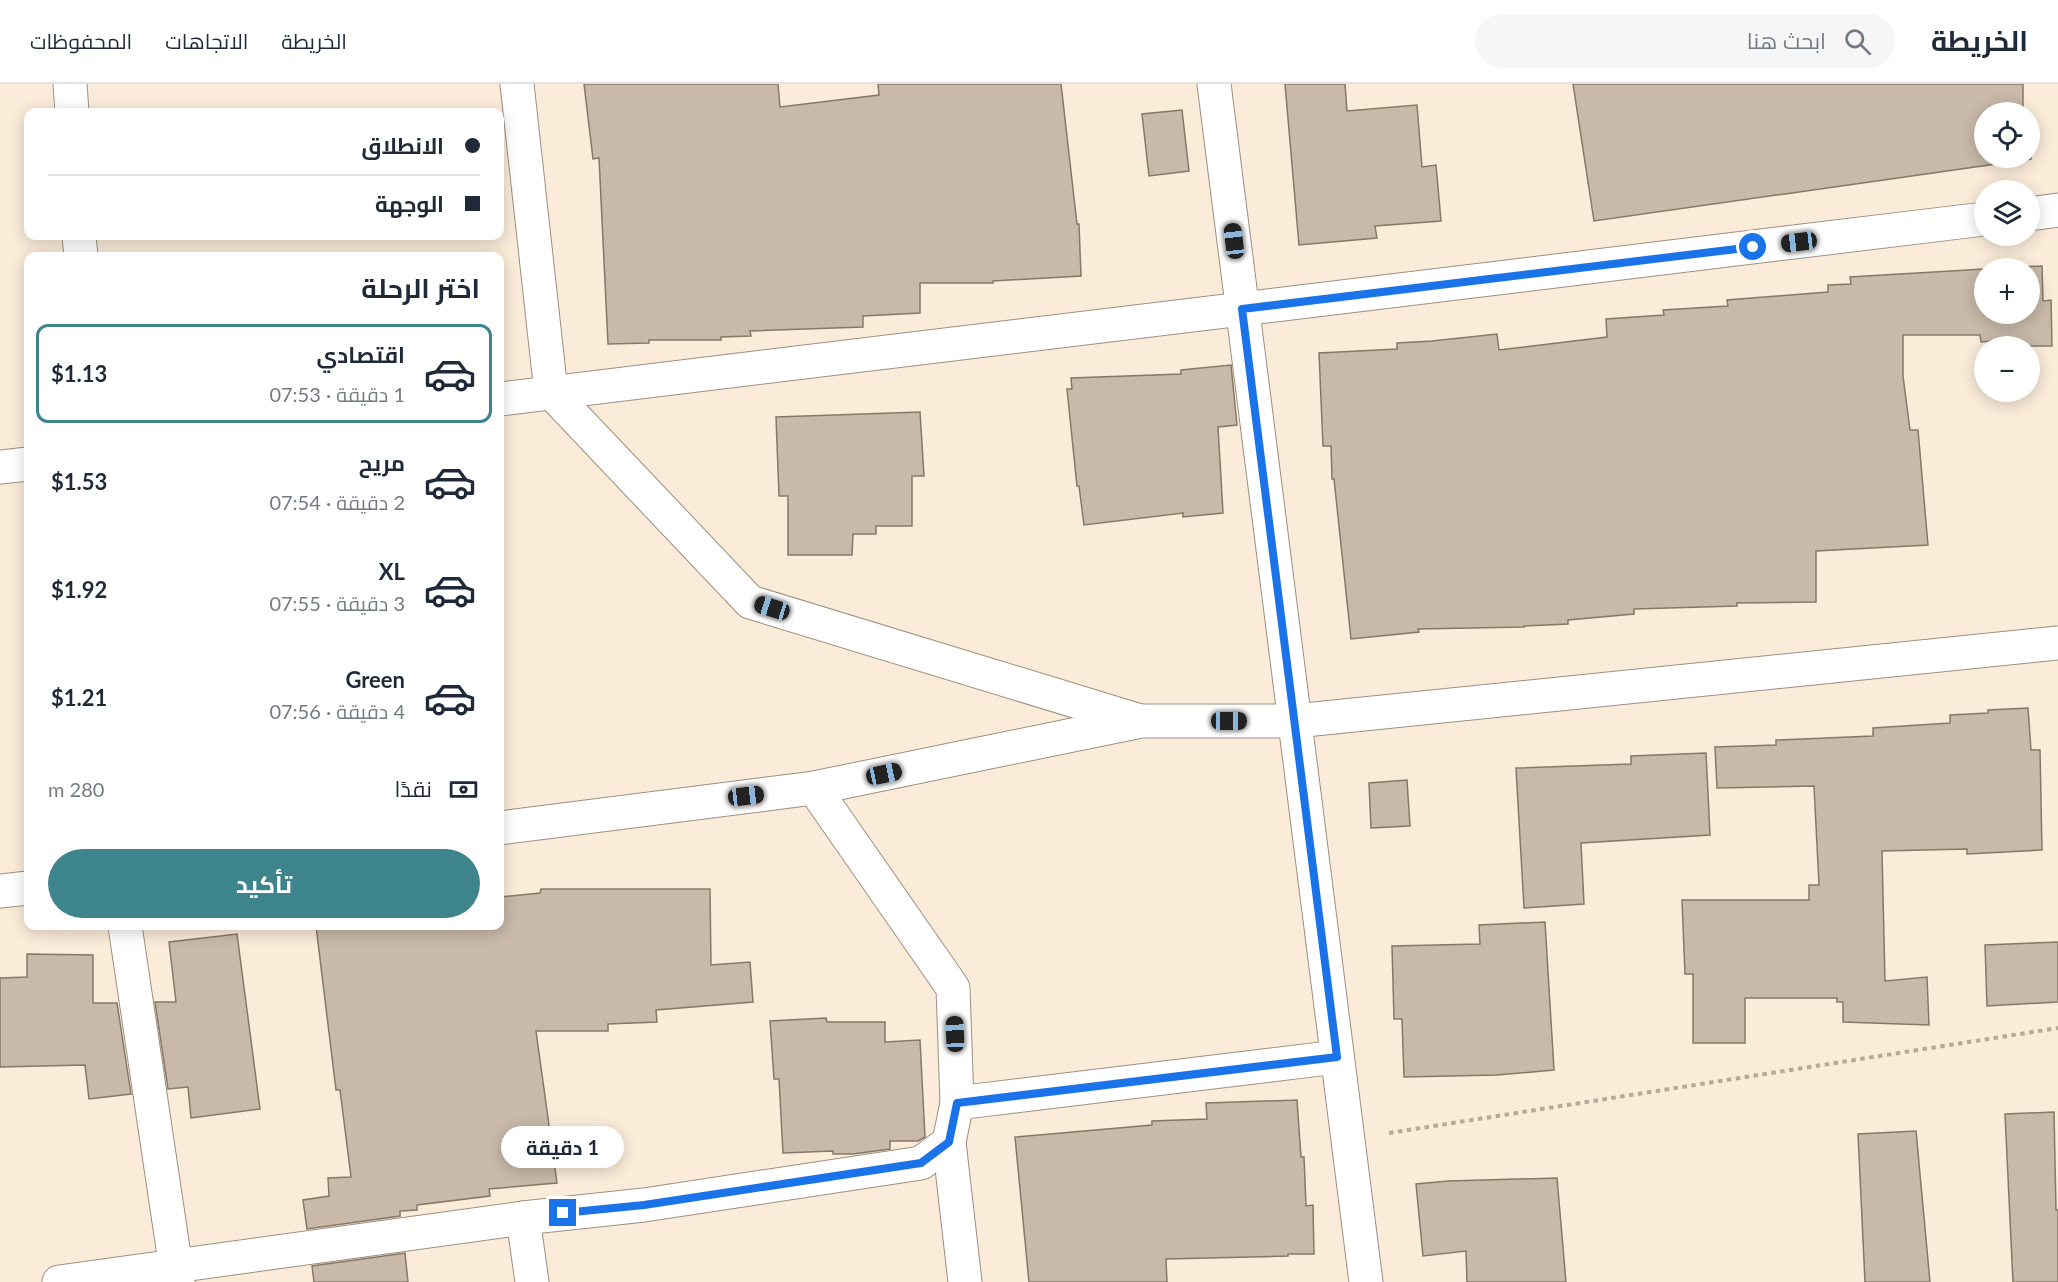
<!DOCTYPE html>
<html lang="ar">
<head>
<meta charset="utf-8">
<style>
  body { margin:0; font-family:Lato,Cairo,sans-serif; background:#f6f6f7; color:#1f2937; direction:rtl; height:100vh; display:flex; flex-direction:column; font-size:22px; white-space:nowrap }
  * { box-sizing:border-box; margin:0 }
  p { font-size:20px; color:#747a83 }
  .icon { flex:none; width:33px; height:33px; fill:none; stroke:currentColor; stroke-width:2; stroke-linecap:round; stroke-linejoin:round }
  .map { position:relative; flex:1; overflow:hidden; direction:ltr }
  .drawer { position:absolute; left:24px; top:168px; width:480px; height:678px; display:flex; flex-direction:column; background:#fff; border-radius:12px; box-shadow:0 3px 15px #0003; direction:rtl }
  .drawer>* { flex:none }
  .top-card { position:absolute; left:24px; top:24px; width:480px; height:132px; border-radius:12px; box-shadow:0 3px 15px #0003; direction:rtl; display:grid; align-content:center; height:132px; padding:0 24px; background:#fff }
  .controls { position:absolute; left:1974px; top:18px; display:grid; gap:12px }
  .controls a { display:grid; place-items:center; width:66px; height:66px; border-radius:50%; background:#fff; box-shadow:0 3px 15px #0003; font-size:30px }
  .end { position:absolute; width:27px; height:27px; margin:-14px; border:8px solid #1a73e8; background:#fff; box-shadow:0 0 0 3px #fff }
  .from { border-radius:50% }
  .bubble { position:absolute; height:42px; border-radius:21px; background:#fff; box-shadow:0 3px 15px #0003; font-size:20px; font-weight:700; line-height:42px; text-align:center; direction:rtl }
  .car { position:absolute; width:18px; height:36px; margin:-18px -9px; border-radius:8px; box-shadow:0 0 4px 2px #0007; background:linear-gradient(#222 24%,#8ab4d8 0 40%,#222 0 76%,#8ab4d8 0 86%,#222 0) }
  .top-card b { display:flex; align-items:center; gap:21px; height:57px; font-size:22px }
  .top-card b+b { border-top:2px solid #e0e1e3 }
  .top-card i { width:15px; height:15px; background:#1f2937 }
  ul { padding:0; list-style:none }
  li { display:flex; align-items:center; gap:18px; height:99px; margin:0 12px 9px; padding:0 12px; border:3px solid transparent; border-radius:12px }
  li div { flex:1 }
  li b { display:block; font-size:22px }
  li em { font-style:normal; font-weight:700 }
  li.selected { border-color:#3d848c }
  li>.icon { width:54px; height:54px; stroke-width:1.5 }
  h2 { padding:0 24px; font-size:27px; line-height:72px }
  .pay { display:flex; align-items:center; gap:15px; height:66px; padding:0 24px; font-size:22px }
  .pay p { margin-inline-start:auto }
  .primary-button { display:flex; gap:12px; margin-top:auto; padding:12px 24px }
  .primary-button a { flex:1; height:69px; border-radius:36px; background:#3d848c; color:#fff; font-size:24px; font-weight:700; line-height:69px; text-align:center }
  header { display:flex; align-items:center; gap:36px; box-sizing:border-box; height:84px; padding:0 30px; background:#fff; border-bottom:2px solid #e0e1e3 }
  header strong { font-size:28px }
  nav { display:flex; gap:33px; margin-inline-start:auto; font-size:21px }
  .search { width:420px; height:54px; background:#f6f6f7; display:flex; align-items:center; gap:15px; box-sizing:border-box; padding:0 21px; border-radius:33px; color:#747a83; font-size:22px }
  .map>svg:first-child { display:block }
</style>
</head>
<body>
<header>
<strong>الخريطة</strong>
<div class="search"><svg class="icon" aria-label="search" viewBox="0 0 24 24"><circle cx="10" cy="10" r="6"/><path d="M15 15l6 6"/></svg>ابحث هنا</div>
<nav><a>الخريطة</a><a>الاتجاهات</a><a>المحفوظات</a></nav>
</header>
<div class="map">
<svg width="2058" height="1198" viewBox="0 0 2058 1198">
  <rect width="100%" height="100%" fill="#fbecd9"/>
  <!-- building -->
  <g fill="#c8b9a8" stroke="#867868" stroke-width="1.5">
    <polygon points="584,0 778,0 780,23 879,11 878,0 1061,0 1077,140 1079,140 1081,192 993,197 993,199 920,199 920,229 863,232 863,243 750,247 751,252 721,253 721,256 649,256 649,259 608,260 599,74 593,75"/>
    <polygon points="1285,0 1345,0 1347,27 1417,21 1422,83 1436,81 1441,137 1375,142 1377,154 1299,161"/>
    <polygon points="1573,0 2023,0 2023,28 1984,28 1984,74 2030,74 2030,38 2031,75 1594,137"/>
    <polygon points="1182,26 1189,87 1149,92 1142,30"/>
    <polygon points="2042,182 2043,217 2051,216 2052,262 2006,262 2006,256 1981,258 1980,251 1903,251 1903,292 1910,346 1918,346 1928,461 1816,467 1816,518 1737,519 1737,522 1634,525 1634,530 1568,536 1568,540 1524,542 1524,543 1418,545 1419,548 1351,555 1334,395 1332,395 1331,362 1323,362 1319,269 1397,265 1397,259 1432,257 1497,250 1499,266 1607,253 1606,235 1664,231 1663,226 1728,222 1727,216 1828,208 1828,201 1851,200 1850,193 1984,185 1984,230 2030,230 2030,184 1997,184"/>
    <polygon points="1231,281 1237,341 1218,343 1223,429 1183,433 1183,429 1084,441 1079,402 1077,402 1067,305 1072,305 1071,294 1181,290 1181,286"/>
    <polygon points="920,328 924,392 912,392 912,442 876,442 876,450 853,450 852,471 788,471 788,412 779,412 776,333"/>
    <polygon points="2028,624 2031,666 2040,666 2042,766 1967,770 1967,765 1882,767 1885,897 1927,893 1929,941 1843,938 1843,918 1837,918 1837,914 1745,914 1745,959 1693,959 1693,890 1685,890 1682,816 1809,816 1809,801 1819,801 1814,702 1717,704 1715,663 1776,661 1776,656 1873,652 1873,644 1950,639 1950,631 1988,629 1988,626"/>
    <polygon points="1706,669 1710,751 1581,759 1584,820 1524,824 1516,684 1631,680 1631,672"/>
    <polygon points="1407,696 1410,742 1371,744 1369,699"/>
    <polygon points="541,805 710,805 711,881 750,878 753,918 656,926 657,938 608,940 608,947 536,947 557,1099 489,1105 490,1112 417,1121 417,1126 400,1127 400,1132 307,1145 303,1116 329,1112 328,1094 351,1093 340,1006 336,1006 316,842 500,842 500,813 540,809"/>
    <polygon points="1545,838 1554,986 1497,991 1404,993 1402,935 1394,935 1392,862 1480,860 1479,841"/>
    <polygon points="237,850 260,1025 191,1034 188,1003 168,1005 155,918 176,918 169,858"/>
    <polygon points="2058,858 2058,918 1987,922 1985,861"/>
    <polygon points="27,870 93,871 93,919 117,919 131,1010 89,1015 85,981 0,983 0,894 27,893"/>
    <polygon points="826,934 827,938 885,938 885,958 920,956 925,1053 918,1057 890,1057 890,1065 853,1070 833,1070 833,1067 783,1069 779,995 774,995 770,937"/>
    <polygon points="1297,1016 1301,1073 1304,1073 1306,1122 1313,1121 1314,1170 1288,1170 1288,1172 1166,1175 1167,1198 1029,1198 1015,1053 1152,1041 1152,1037 1207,1035 1206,1019"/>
    <polygon points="2054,1028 2056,1126 2058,1126 2058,1198 2013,1198 2005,1030"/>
    <polygon points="1916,1047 1930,1198 1865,1198 1858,1050"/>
    <polygon points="1557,1094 1566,1198 1467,1198 1466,1167 1423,1172 1416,1100 1448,1097"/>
    <polygon points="405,1169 408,1198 314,1198 312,1182"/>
  </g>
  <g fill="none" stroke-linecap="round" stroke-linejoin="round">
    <defs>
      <g id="street">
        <polyline points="70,0 72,28"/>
        <polyline points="517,0 551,308 750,518 1137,636"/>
        <polyline points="1214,0 1366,1198"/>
        <polyline points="2030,130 2058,126"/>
        <polyline points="79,152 81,172"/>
        <polyline points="500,315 1984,135"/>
        <polyline points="0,383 28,380"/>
        <polyline points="500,744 814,704 1141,637 1295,637 2058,559"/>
        <polyline points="0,807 28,804"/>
        <polyline points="125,842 178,1198"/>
        <polyline points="957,1019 1337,973"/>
        <polyline points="949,1058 965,1198"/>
        <polyline points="523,1134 532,1198"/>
        <polyline points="59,1198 523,1134 644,1121 921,1079 949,1058 957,1019 953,904 814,704"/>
      </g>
    </defs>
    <!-- street casing -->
    <use href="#street" stroke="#9d8f7e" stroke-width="35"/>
    <!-- path -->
    <polyline stroke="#b5a99a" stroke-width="4" stroke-dasharray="4.5 4.5" stroke-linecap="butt" points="1389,1049 2058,944"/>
    <!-- street -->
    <use href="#street" stroke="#fff" stroke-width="33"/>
  </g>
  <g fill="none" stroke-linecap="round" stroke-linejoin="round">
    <!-- route -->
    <polyline stroke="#1a73e8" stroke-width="8" points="563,1129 644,1121 921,1079 949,1058 957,1019 1337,973 1242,225 1753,163"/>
  </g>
</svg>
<div class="controls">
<a><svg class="icon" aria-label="locate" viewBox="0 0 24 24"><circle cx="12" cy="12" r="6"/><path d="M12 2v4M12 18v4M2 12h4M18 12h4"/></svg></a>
<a><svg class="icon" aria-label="layers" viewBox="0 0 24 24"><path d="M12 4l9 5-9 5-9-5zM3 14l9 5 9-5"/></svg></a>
<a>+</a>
<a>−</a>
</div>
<i class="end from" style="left:1753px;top:163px"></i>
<i class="end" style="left:563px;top:1129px"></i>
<div class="bubble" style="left:501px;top:1042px;width:123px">1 دقيقة</div>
<i class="car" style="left:1234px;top:157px;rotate:353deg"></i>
<i class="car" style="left:1799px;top:158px;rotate:263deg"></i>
<i class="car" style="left:772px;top:524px;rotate:287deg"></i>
<i class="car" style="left:1229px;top:637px;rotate:90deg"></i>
<i class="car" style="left:884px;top:690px;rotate:78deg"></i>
<i class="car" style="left:746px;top:712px;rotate:83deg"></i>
<i class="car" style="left:955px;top:950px;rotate:358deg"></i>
<div class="top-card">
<b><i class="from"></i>الانطلاق</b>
<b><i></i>الوجهة</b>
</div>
<section class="drawer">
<h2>اختر الرحلة</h2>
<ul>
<li class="selected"><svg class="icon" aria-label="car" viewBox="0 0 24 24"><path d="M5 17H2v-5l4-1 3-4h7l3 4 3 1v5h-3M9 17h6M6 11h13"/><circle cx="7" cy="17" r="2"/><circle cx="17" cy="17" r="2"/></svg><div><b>اقتصادي</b><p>1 دقيقة · 07:53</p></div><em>$1.13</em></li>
<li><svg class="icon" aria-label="car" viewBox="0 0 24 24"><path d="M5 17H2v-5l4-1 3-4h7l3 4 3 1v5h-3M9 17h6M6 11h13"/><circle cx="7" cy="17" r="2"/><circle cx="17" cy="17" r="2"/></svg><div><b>مريح</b><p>2 دقيقة · 07:54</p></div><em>$1.53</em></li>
<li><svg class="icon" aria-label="car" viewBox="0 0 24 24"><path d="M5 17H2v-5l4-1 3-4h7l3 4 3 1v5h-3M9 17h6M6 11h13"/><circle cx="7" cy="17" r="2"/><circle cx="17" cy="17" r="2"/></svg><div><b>XL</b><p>3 دقيقة · 07:55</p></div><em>$1.92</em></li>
<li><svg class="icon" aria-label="car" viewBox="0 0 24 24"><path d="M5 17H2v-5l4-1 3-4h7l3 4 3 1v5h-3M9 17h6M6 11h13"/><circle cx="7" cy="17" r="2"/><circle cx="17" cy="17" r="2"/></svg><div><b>Green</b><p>4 دقيقة · 07:56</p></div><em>$1.21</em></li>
</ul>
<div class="pay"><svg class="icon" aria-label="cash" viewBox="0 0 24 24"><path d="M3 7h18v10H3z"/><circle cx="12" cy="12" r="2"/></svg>نقدًا<p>280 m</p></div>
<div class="primary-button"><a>تأكيد</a></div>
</section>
</div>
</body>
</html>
